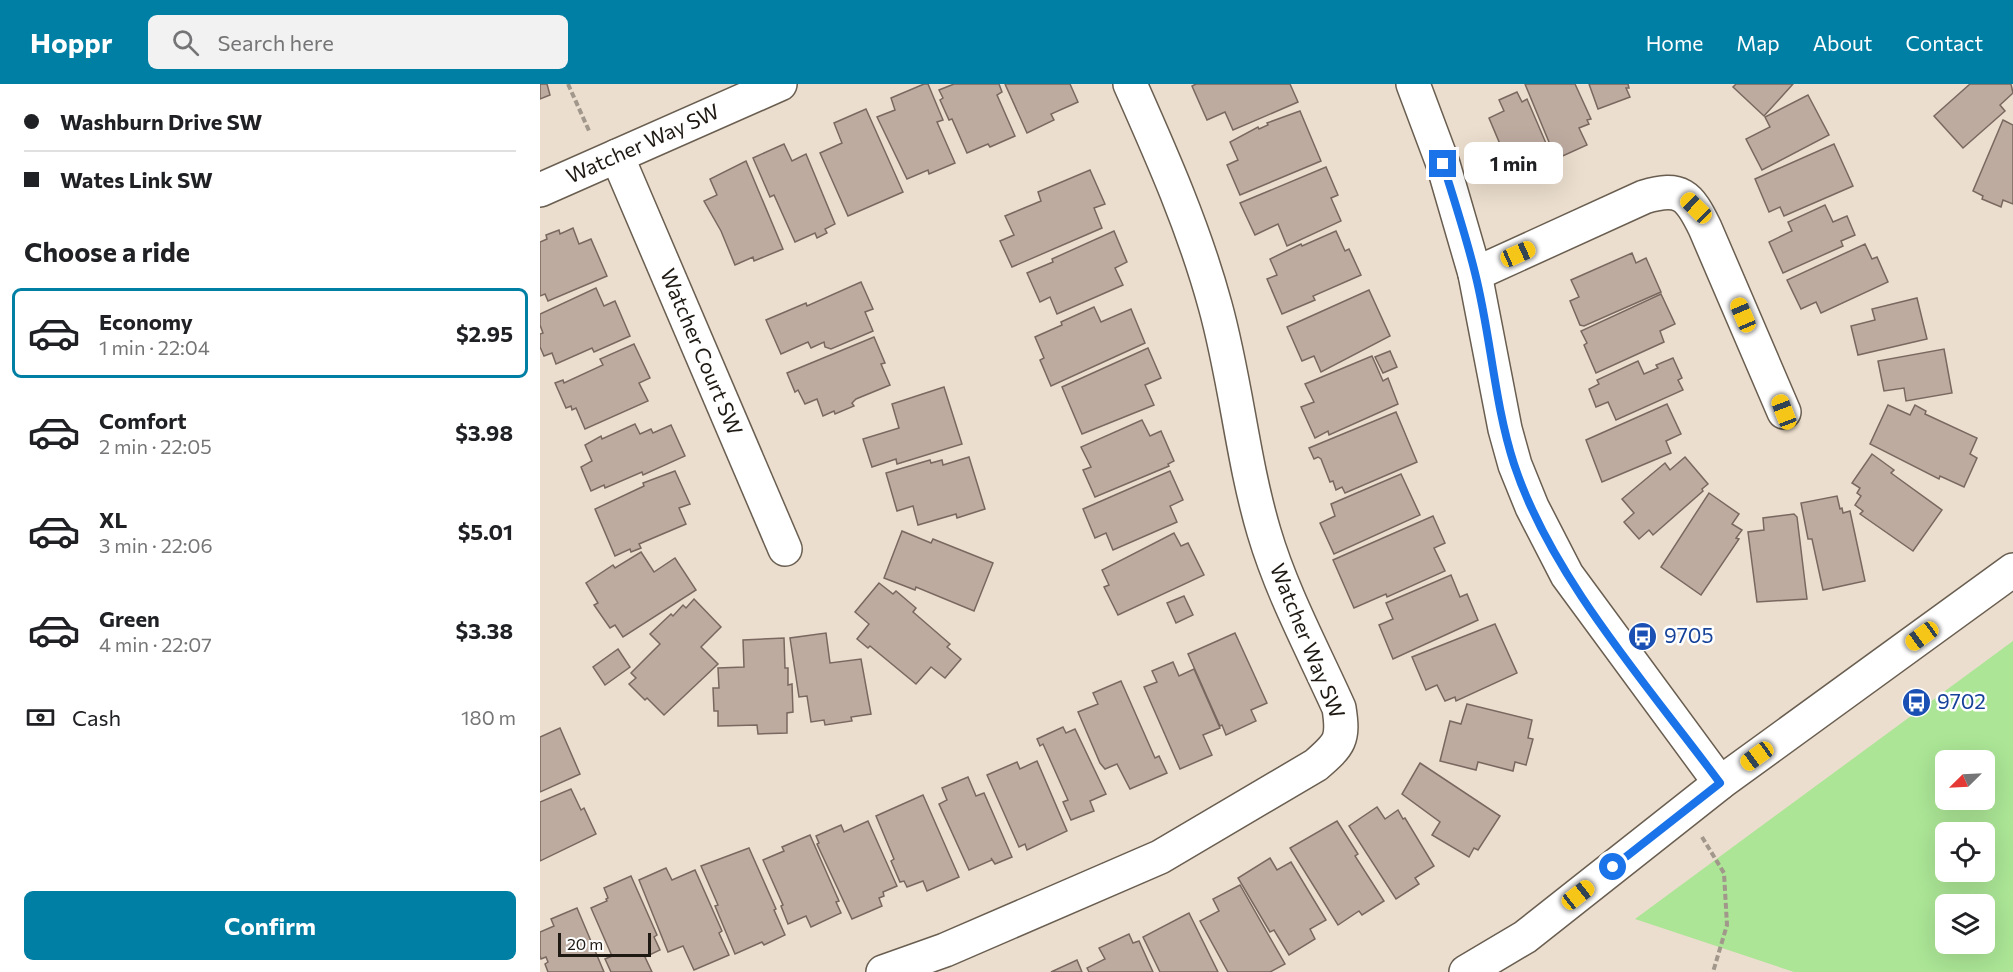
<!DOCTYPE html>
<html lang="en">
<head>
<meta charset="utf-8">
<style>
  body { margin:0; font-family:Commissioner,sans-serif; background:#f2f2f2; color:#202124; height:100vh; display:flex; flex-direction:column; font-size:22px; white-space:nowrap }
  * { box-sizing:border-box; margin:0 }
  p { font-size:20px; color:#757577 }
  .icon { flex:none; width:33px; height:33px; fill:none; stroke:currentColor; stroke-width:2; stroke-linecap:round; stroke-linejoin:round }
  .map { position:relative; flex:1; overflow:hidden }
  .panel { display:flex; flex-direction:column; background:#fff; width:540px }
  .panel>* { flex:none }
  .top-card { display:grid; align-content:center; height:132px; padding:0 24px; background:#fff }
  .needle { width:39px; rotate:246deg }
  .tools { position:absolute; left:1395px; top:666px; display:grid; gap:12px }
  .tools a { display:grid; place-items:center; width:60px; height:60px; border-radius:9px; background:#fff; box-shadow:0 6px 24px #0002; font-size:30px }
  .scale { position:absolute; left:18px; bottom:15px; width:93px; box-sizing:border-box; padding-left:6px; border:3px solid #1e1913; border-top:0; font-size:16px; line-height:21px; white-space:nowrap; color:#1e1913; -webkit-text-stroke:4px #fff; paint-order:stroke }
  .end { position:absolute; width:27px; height:27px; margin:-14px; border:8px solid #1a73e8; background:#fff; box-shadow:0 0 0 3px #fff }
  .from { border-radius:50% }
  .bubble { position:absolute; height:42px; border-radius:9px; background:#fff; box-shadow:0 6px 24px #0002; font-size:20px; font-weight:700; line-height:42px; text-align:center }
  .car { position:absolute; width:18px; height:36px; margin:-18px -9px; border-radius:8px; box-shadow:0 0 4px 2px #0007; background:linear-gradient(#f5c518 24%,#345 0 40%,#f5c518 0 76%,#345 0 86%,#f5c518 0) }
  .top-card b { display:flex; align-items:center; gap:21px; height:57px; font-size:22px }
  .top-card b+b { border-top:2px solid #e0e0e0 }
  .top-card i { width:15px; height:15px; background:#202124 }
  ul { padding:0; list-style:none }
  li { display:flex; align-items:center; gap:18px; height:90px; margin:0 12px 9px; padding:0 12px; border:3px solid transparent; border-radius:9px }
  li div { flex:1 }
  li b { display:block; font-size:22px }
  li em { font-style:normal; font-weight:700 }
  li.selected { border-color:#007fa4 }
  li>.icon { width:54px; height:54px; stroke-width:1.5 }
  h2 { padding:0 24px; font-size:27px; line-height:72px }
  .pay { display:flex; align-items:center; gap:15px; height:66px; padding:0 24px; font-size:22px }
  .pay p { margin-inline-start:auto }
  .primary-button { display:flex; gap:12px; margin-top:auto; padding:12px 24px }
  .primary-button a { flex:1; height:69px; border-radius:9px; background:#007fa4; color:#fff; font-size:24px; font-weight:700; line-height:69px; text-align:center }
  header { display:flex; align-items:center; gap:36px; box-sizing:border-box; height:84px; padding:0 30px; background:#007fa4; color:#fff }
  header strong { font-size:28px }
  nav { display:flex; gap:33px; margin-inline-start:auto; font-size:21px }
  .search { width:420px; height:54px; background:#f2f2f2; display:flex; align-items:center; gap:15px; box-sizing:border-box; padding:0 21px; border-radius:9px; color:#757577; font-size:22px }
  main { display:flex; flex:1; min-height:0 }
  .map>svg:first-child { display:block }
</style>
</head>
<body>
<header>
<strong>Hoppr</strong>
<div class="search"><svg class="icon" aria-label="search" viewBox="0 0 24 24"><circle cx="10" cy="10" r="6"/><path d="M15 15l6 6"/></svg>Search here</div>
<nav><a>Home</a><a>Map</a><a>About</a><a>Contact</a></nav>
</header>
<main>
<section class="panel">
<div class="top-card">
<b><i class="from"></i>Washburn Drive SW</b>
<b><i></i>Wates Link SW</b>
</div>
<h2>Choose a ride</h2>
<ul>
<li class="selected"><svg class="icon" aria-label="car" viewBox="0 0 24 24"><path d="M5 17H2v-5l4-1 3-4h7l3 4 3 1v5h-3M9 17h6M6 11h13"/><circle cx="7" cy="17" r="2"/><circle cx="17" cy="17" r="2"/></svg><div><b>Economy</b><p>1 min · 22:04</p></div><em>$2.95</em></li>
<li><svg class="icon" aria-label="car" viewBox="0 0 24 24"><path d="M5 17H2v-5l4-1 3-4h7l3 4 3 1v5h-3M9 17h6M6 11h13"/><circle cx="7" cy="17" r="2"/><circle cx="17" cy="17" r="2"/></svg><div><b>Comfort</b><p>2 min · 22:05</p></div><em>$3.98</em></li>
<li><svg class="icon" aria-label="car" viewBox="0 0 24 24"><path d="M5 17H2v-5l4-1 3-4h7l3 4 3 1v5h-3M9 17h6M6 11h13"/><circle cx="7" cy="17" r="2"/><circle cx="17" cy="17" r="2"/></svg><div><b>XL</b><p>3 min · 22:06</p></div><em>$5.01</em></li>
<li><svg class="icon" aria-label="car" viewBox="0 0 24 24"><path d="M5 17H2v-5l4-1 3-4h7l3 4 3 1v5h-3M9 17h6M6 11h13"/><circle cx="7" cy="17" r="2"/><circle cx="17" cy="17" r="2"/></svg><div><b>Green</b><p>4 min · 22:07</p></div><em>$3.38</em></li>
</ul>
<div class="pay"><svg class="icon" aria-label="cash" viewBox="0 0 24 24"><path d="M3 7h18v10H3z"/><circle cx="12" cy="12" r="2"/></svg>Cash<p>180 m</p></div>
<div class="primary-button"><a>Confirm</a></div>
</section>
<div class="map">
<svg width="1473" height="888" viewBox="0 0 1473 888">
  <rect width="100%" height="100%" fill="#ebdece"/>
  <!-- green -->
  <path fill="#abe595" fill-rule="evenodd" d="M1473,557V888H1254L1095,835ZM1406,676H1444V716H1406ZM1406,748H1444V788H1406ZM1406,820H1444V860H1406Z"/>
  <!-- building -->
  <g fill="#bdaba0" stroke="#79685f" stroke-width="1.5">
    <polygon points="0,0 7,0 10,11 0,15"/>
    <polygon points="384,0 388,0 403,36 397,38 415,79 389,90 388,86 367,95 337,33 355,26 351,14"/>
    <polygon points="414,0 459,0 462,8 457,11 475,52 450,63 448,60 427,69 412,35 409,36 400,16 403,14 399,6"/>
    <polygon points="465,0 530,0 538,18 511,30 514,36 487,49"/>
    <polygon points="656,0 750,0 758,18 693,46 685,28 667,36 652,2"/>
    <polygon points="985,0 1035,0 1051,35 1047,36 1049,40 1039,44 1047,61 1016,75"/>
    <polygon points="1049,0 1088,0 1089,4 1086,4 1090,13 1058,25"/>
    <polygon points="1196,0 1253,0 1224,32 1193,3"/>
    <polygon points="1430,0 1471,0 1473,9 1460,21 1465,27 1423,64 1394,32"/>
    <polygon points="977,8 982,18 987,15 1017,85 985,98 976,76 968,79 949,34 964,27 959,16"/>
    <polygon points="1268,11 1289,51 1222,86 1206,55 1230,43 1225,33"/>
    <polygon points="326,25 363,108 308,132 280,69 302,59 294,39"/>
    <polygon points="760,27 781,77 700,111 687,81 698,76 690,58 718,43 719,45 728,41 727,39"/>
    <polygon points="1463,36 1473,41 1473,120 1463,116 1461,123 1442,115 1443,112 1433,107"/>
    <polygon points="244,60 252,77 266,70 295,140 285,145 287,149 277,154 275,149 255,158 234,111 230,113 213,74"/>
    <polygon points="1294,60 1313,102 1244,132 1240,123 1229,128 1215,95"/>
    <polygon points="206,77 243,165 214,177 213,173 195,181 181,147 164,117 177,111 170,95"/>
    <polygon points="786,83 798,111 791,114 801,137 747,162 738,140 715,151 700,119"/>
    <polygon points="550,86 565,120 554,124 562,144 472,183 460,157 474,151 465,132 501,117 498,108"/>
    <polygon points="1285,121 1293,138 1307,132 1315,151 1301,157 1303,162 1243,189 1229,158 1252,147 1248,138"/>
    <polygon points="33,144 39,160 51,155 67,192 8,217 5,210 0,212 0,158 7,155 6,151 19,146 20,150"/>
    <polygon points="574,147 587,178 575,184 583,201 517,230 510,213 500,218 487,189 513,178 512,175"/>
    <polygon points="796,147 805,167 809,165 821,191 773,212 775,216 742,230 727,195 737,191 730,175 761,160 762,162"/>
    <polygon points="1325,160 1332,175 1337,173 1348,198 1281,229 1276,218 1261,225 1247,196"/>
    <polygon points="1092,169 1096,179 1106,174 1121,208 1044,242 1040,241 1030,217 1039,213 1031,196"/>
    <polygon points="321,198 333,225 325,228 333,247 291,265 285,263 284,258 271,264 268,258 241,270 226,236 266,219 267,222"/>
    <polygon points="56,204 64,222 75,217 90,252 54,268 52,264 16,280 12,269 4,272 0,263 0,250 3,249 0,241 0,230"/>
    <polygon points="829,206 850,252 781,288 774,272 762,277 747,243"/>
    <polygon points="1121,210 1135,240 1120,247 1124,258 1056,289 1044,261 1047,259 1041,247"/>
    <polygon points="1377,214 1387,255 1318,271 1311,242 1335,236 1332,225"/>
    <polygon points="554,223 561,238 591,225 605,259 511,302 500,276 504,274 495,253 522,241 521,238"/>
    <polygon points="334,253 345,279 341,280 350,301 316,315 312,319 314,322 295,330 294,327 283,332 277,315 265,320 258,306 255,308 247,289"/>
    <polygon points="94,260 110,294 99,299 108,317 45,345 36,324 32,326 31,322 26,324 15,299 23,296 24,299 63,281 60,275"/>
    <polygon points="608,264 621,294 605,301 614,321 542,350 522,303"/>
    <polygon points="1404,265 1412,309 1366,317 1364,304 1344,307 1338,277"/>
    <polygon points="850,267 857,283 843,289 835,273"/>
    <polygon points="832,272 843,297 848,294 858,320 789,351 788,347 775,354 761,323 774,318 765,300"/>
    <polygon points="1133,274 1142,294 1138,296 1143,306 1076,336 1068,318 1056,323 1049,305 1059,300 1057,296 1098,277 1104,290 1118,284 1116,281"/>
    <polygon points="404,303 422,360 357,380 356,375 332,383 323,355 359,344 352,320"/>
    <polygon points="1127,320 1141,350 1126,357 1131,369 1062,398 1046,356"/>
    <polygon points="1348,321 1370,331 1375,321 1386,327 1385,330 1437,354 1430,370 1437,374 1424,403 1400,392 1399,395 1330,360"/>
    <polygon points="856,328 877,378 805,409 802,403 796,406 793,397 790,398 781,375 778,373 774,375 769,364"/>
    <polygon points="602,336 610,352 621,347 634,377 628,380 629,382 555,413 543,386 551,383 541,363"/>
    <polygon points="95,340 100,350 111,345 113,349 131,341 145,372 103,391 102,388 65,404 64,401 51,407 41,383 52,377 45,361 61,352 62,355"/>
    <polygon points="1332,370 1354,386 1351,389 1402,426 1373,467 1320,430 1323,427 1315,421 1321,412 1317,409 1320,404 1312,399"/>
    <polygon points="429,373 445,425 417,434 416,430 378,441 373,422 357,427 346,389 390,376 391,379 402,376 403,381"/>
    <polygon points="1145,373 1168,400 1162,405 1163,407 1113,451 1109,446 1099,455 1084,438 1094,429 1082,415 1125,379 1130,386"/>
    <polygon points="135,387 150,420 139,424 146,440 99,460 101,464 91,468 90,465 75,472 55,425 104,402 103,399"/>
    <polygon points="630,387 643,416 630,422 637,438 573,466 566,449 555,454 543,425"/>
    <polygon points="861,390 880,431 794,470 780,439 795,432 791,420"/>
    <polygon points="1169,409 1199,430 1192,440 1202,446 1196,454 1199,455 1161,511 1121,483"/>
    <polygon points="1297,412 1300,425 1302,424 1303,429 1310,427 1325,497 1283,506 1272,455 1268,455 1261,419"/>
    <polygon points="1254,430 1257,433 1267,515 1217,518 1208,448 1224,446 1223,434"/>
    <polygon points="893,432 905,459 894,464 905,487 847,513 846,510 814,524 793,476"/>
    <polygon points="362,447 391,459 393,455 453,479 434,527 376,503 375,506 344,494"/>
    <polygon points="634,449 641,462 648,459 664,491 578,531 564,503 569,501 562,486"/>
    <polygon points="101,468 114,488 135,474 156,506 83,553 75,541 70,544 54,521 58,519 46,499 73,481 75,484"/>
    <polygon points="911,491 920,513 927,510 938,536 853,575 839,541 853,535 846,519"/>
    <polygon points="339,499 353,510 356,507 376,524 373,528 410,560 407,563 421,575 405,594 391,583 376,600 330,562 328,564 317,555 329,540 315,528"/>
    <polygon points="644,512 653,531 636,539 627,519"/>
    <polygon points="154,515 181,543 161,563 178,580 124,631 107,614 105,616 89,600 96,594 91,589 120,560 110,550 131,530 133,532 143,521 146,524"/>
    <polygon points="955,540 977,589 916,617 915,613 905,617 897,601 886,606 872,573"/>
    <polygon points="286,549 290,579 321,575 331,630 311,633 312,637 285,641 284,636 271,638 267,612 259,613 250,554"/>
    <polygon points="695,549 727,619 711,626 716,637 686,651 682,641 680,642 648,570"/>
    <polygon points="244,554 245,584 248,584 248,601 252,600 253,628 247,629 247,649 218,650 217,641 178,642 178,627 174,627 173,604 179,604 178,584 204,583 203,556"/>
    <polygon points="78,565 90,583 65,601 53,583"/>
    <polygon points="633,578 639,592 654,585 680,644 663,651 672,671 640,685 604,603 617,598 612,587"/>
    <polygon points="581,597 615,674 619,672 627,689 590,705 577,680 565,685 560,679 538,628 558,620 553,609"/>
    <polygon points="927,620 992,636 988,654 993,655 986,681 975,678 973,687 938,678 936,686 900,677 910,637 921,640"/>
    <polygon points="523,643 526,649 535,645 566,710 550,717 554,727 531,736 523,718 528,716 503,660 500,662 497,655"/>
    <polygon points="20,644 40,690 0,708 0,653"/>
    <polygon points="497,677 527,747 487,766 485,760 479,763 447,691 477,678 480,685"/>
    <polygon points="880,679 960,732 938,766 934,764 929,773 892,751 900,738 862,710"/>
    <polygon points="428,693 436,712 444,709 472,773 455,780 451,774 452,776 429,786 399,720 407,716 402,704"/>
    <polygon points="31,705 41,726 44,724 56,750 0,777 0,718"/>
    <polygon points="383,711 419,793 387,807 383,797 367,803 364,797 360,798 351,777 354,775 336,732"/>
    <polygon points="837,723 845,735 858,726 863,735 865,734 894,782 875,794 879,800 856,815 809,742"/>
    <polygon points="328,737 357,802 343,808 344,812 339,814 342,822 312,835 277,760 279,759 276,752 301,741 304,748"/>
    <polygon points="797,737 818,770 815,772 844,817 822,831 819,827 798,841 750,764"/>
    <polygon points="270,751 299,817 296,818 301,829 271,843 266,832 248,840 241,822 243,821 223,776 244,767 242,763"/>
    <polygon points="209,764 236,825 234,826 245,851 224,861 222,858 195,870 175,822 178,821 161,782"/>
    <polygon points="730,774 737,786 751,778 786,836 770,845 775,855 749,871 734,846 730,848 698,794"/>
    <polygon points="126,784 132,796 155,786 182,847 179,849 189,871 154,886 143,862 128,868 99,796"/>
    <polygon points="91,792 117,851 114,853 120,866 105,873 112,888 71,888 65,875 72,872 51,824 67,817 66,815 68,814 64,804"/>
    <polygon points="700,801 745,880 730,888 688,888 660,837 679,827 673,815"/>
    <polygon points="37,824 64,888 8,888 5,880 8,878 6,873 1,875 0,872 0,848 14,842 11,835"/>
    <polygon points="649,829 678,888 620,888 603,853"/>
    <polygon points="589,850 593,859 599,857 613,888 549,888 547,884 565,875 559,864"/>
    <polygon points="537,876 542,888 511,888"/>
  </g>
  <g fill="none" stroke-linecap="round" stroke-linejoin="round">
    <defs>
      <g id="minor">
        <polyline points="873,0 903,80 935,190 965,345 975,381 992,423 1027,491 1180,699"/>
        <polyline points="77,72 245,465"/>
        <polyline points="0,106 240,0"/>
        <path d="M935,190L1104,113C1141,102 1149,111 1165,144L1244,328"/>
        <path d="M343,888L405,866L620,773L776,681C800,660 804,656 799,624C773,566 742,509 724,448C702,374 696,296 675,221C654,144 622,72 590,0"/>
        <polyline points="926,888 985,853 1180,699 1473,486"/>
      </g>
    </defs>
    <!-- minor casing -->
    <use href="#minor" stroke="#695e50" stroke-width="36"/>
    <!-- path -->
    <g stroke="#a1978b" stroke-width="4" stroke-dasharray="6 3" stroke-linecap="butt">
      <polyline points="28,0 50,49"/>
      <polyline points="1162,753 1184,789 1187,841 1173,888"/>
    </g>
    <!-- minor -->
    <use href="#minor" stroke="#fff" stroke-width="33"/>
  </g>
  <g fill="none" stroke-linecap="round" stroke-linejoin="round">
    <!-- route -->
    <path stroke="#1a73e8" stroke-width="8" d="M903,80C914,116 926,152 935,189C951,252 954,318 974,380C1011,493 1109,603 1180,699L1073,783"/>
  </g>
  <!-- icons -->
  <defs>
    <symbol id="bus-disc" viewBox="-11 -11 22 22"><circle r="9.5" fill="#1a4fb4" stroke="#fff"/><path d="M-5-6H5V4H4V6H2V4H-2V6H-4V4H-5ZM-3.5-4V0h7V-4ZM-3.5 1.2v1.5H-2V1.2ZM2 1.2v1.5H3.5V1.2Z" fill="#fff"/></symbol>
  </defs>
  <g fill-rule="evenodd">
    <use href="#bus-disc" x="1086" y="536" width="33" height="33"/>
    <use href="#bus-disc" x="1360" y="602" width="33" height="33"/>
  </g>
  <g text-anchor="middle" stroke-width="5" stroke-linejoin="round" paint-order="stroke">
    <!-- street labels -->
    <g font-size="21" fill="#1e1913" stroke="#fff">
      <text transform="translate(103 60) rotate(-24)" y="7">Watcher Way SW</text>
      <text transform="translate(161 268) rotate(67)" y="7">Watcher Court SW</text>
      <text transform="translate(767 557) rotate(68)" y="7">Watcher Way SW</text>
    </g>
    <!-- transit labels -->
    <g font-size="21" fill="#164399" stroke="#fff" text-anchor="start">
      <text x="1124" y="559">9705</text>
      <text x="1397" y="625">9702</text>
    </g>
  </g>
</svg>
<div class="tools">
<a><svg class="needle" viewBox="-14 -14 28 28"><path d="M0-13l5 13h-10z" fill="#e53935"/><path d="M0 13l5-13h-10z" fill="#757577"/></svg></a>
<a><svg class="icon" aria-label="locate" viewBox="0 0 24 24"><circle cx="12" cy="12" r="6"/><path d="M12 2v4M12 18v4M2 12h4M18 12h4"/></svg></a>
<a><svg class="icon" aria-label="layers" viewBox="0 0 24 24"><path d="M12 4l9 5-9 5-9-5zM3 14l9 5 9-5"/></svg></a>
</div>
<div class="scale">20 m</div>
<i class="end from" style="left:1073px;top:783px"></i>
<i class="end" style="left:903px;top:80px"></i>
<div class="bubble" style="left:924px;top:58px;width:99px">1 min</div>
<i class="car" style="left:1156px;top:124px;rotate:314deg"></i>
<i class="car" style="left:978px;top:170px;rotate:66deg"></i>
<i class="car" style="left:1203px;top:231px;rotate:337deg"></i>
<i class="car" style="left:1244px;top:328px;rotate:339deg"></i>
<i class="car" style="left:1382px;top:552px;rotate:234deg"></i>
<i class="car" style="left:1217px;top:672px;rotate:234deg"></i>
<i class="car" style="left:1038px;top:811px;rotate:52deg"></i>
</div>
</main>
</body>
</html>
